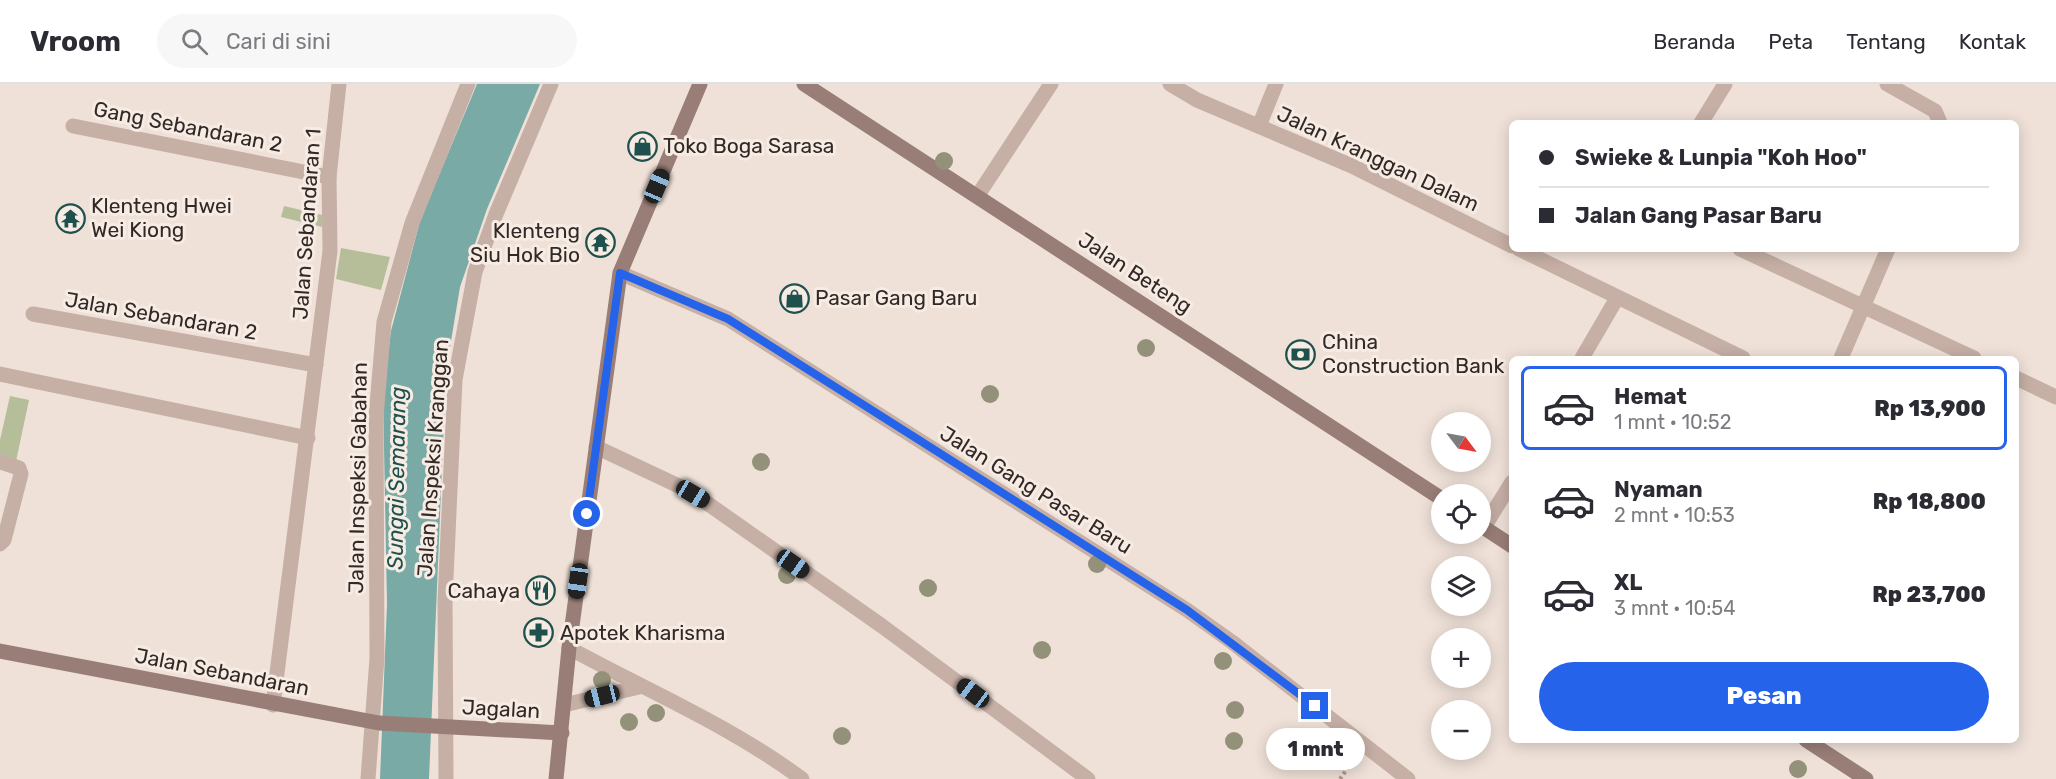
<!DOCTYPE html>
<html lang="id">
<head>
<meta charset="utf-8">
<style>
  body { margin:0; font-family:Rubik,sans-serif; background:#f7f7f7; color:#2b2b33; height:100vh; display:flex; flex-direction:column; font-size:22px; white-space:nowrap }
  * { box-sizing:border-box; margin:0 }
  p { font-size:20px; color:#7c7c81 }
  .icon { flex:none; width:33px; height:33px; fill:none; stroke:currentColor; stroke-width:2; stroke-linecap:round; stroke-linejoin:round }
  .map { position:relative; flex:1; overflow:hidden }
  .details { position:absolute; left:1509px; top:272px; width:510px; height:387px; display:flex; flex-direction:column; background:#fff; border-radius:9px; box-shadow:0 3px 15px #0003 }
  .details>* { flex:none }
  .top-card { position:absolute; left:1509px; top:36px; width:510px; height:132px; border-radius:9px; box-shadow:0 3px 15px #0003; display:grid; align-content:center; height:132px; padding:0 30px; background:#fff }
  .needle { width:39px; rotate:122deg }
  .fabs { position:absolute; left:1431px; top:328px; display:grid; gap:12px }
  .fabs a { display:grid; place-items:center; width:60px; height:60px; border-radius:50%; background:#fff; box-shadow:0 3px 15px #0003; font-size:30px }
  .end { position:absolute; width:27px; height:27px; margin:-14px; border:8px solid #2563eb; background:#fff; box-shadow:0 0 0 3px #fff }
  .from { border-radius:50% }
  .bubble { position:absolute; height:42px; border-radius:21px; background:#fff; box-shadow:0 3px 15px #0003; font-size:20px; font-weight:800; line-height:42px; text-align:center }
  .car { position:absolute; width:18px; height:36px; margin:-18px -9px; border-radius:8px; box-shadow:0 0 4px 2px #0007; background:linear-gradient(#222 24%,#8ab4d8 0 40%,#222 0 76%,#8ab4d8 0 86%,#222 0) }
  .top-card b { display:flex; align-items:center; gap:21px; height:57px; font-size:22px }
  .top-card b+b { border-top:2px solid #e1e1e2 }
  .top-card i { width:15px; height:15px; background:#2b2b33 }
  ul { padding:10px 0 0; list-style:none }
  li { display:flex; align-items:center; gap:18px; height:84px; margin:0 12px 9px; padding:0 18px; border:3px solid transparent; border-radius:9px }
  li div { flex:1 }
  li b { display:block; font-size:22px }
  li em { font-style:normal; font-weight:800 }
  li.current { border-color:#2563eb }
  li>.icon { width:54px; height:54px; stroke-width:1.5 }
  .action { display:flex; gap:12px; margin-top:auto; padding:12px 30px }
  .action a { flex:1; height:69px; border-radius:36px; background:#2563eb; color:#fff; font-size:24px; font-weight:800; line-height:69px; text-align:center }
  header { display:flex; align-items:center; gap:36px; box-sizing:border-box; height:84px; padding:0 30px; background:#fff; border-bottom:2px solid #e1e1e2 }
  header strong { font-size:28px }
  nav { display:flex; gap:33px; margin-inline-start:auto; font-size:21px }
  .search { width:420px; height:54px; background:#f7f7f7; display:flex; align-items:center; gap:15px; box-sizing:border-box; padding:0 21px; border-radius:33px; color:#7c7c81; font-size:22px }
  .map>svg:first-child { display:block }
</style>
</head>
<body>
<header>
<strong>Vroom</strong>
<div class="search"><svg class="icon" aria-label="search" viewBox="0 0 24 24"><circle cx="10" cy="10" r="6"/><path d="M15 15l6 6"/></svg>Cari di sini</div>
<nav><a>Beranda</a><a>Peta</a><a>Tentang</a><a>Kontak</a></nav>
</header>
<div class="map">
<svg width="2056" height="695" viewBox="0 0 2056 695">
  <rect width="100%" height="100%" fill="#efe1d8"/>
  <!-- green -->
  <g fill="#b6bd99">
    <polygon points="284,122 322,131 322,143 281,133"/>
    <polygon points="341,164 390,173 381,206 336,195"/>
    <polygon points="10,312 29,316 15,382 0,378 0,356"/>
  </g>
  <!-- water -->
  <polygon fill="#79aaa5" points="477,0 540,0 487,125 460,203 446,287 429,695 380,695 387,520 383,310 391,247 420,137"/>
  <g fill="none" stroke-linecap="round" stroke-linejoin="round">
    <!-- path -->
    <polyline stroke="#b2998f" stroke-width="4" stroke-dasharray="3 3" stroke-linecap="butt" points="1340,695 1352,678"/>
    <!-- street -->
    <g stroke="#c6afa5" stroke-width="15">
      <polyline points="1170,0 1197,16 1352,82 1512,162"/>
      <polyline points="1887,0 1935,27 1940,39"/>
      <polyline points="1701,39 1725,0"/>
      <polyline points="73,42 329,93"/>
      <polyline points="1259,42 1276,0"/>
      <polyline points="978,111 1051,0"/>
      <polyline points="1519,165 1743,274"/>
      <polyline points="1740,165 1974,274"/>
      <polyline points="620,189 728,235 1187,526 1232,558 1408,695"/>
      <polyline points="33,230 316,281"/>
      <polyline points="1582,274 1617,214"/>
      <polyline points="1841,274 1888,165"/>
      <polyline points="0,290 308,354"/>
      <polyline points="2016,294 2056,313"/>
      <polyline points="596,363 681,403 704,417 882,542 1088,695"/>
      <polyline points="0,378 19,384 21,390 4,456 0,460"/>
      <polyline points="1484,443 1512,398"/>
      <path d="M569,564C646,606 731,642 802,695"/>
      <polyline points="273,621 330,167 329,93 339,0"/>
      <polyline points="564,621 639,603"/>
      <polyline points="368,695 377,574 376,333 384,238 412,139 468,0"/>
      <polyline points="446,695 445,516 455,296 475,188 496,130 551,0"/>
    </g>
    <!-- secondary -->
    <g stroke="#997e77" stroke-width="15">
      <polyline points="804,0 1442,415"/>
      <polyline points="1480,441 1512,462"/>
      <polyline points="0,567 379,639 562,649"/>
      <polyline points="1806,656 1866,695"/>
      <polyline points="556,695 569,564 620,189 700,0"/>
    </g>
  </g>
  <!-- trees -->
  <g fill="#939179">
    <circle cx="944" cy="77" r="9"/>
    <circle cx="1146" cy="264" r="9"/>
    <circle cx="990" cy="310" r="9"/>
    <circle cx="761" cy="378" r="9"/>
    <circle cx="1097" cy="480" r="9"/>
    <circle cx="787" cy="491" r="9"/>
    <circle cx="928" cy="504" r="9"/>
    <circle cx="1042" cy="566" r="9"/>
    <circle cx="1223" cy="577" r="9"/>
    <circle cx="602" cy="596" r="9"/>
    <circle cx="1235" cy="626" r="9"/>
    <circle cx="656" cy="629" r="9"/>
    <circle cx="629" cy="638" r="9"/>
    <circle cx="842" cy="652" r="9"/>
    <circle cx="1234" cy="657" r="9"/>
    <circle cx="1798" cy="685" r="9"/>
  </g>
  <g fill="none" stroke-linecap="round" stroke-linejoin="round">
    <!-- route -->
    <polyline stroke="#2563eb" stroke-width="8" points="587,430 620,189 728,235 1187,526 1315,622"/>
  </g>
  <!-- icons -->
  <defs>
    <symbol id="shop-ring" viewBox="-11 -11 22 22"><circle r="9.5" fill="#f7ece4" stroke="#1e514d" stroke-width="1.5"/><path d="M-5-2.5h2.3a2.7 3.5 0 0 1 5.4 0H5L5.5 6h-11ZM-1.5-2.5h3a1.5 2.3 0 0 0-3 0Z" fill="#1e514d"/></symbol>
    <symbol id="temple-ring" viewBox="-11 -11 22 22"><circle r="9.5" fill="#f7ece4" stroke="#1e514d" stroke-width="1.5"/><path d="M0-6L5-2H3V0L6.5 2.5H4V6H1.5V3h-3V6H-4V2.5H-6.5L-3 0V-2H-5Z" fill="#1e514d"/></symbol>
    <symbol id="bank-ring" viewBox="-11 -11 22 22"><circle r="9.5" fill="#f7ece4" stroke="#1e514d" stroke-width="1.5"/><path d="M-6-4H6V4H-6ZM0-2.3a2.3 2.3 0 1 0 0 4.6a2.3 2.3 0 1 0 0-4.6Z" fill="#1e514d"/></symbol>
    <symbol id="restaurant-ring" viewBox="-11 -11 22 22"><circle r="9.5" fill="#f7ece4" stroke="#1e514d" stroke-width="1.5"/><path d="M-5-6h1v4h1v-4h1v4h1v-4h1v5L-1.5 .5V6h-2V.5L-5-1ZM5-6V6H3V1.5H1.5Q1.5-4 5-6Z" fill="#1e514d"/></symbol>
    <symbol id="pharmacy-ring" viewBox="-11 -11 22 22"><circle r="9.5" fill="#f7ece4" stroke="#1e514d" stroke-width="1.5"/><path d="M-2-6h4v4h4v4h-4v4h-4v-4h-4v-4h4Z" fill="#1e514d"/></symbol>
  </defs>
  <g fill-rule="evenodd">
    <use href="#shop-ring" x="626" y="46" width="33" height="33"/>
    <use href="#temple-ring" x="54" y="118" width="33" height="33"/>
    <use href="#temple-ring" x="584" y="142" width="33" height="33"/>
    <use href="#shop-ring" x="778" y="198" width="33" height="33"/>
    <use href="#bank-ring" x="1284" y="254" width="33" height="33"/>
    <use href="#restaurant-ring" x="524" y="490" width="33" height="33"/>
    <use href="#pharmacy-ring" x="522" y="532" width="33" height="33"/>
  </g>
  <g text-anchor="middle" stroke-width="6" stroke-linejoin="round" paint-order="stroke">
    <!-- street labels -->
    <g font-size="21" fill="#322826" stroke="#f7ece4">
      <text transform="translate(188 43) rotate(11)" y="7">Gang Sebandaran 2</text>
      <text transform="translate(1378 75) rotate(25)" y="7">Jalan Kranggan Dalam</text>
      <text transform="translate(307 140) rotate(-86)" y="7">Jalan Sebandaran 1</text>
      <text transform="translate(1135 189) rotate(33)" y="7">Jalan Beteng</text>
      <text transform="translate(161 232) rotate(10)" y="7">Jalan Sebandaran 2</text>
      <text transform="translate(433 374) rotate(-86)" y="7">Jalan Inspeksi Kranggan</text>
      <text transform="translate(358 394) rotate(-89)" y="7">Jalan Inspeksi Gabahan</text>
      <text transform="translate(1036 406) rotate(32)" y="7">Jalan Gang Pasar Baru</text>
      <text transform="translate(222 588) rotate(11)" y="7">Jalan Sebandaran</text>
      <text transform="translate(501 625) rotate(3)" y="7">Jagalan</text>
    </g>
    <!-- poi labels -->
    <g font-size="21" fill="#322826" stroke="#f7ece4" text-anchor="start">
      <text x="663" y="69">Toko Boga Sarasa</text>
      <text x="91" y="129">Klenteng Hwei<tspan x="91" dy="24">Wei Kiong</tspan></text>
      <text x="580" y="154" text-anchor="end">Klenteng<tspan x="580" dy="24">Siu Hok Bio</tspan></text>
      <text x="815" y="221">Pasar Gang Baru</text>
      <text x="1322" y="265">China<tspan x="1322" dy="24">Construction Bank</tspan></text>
      <text x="520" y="514" text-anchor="end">Cahaya</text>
      <text x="560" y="556">Apotek Kharisma</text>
    </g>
    <!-- water labels -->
    <g font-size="22" font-style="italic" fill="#1e514d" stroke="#f7ece4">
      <text transform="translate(396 394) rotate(-89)" y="8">Sungai Semarang</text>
    </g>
  </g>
</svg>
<div class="fabs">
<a><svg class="needle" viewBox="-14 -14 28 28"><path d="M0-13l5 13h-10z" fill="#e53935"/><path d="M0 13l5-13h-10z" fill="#7c7c81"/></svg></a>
<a><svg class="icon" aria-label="locate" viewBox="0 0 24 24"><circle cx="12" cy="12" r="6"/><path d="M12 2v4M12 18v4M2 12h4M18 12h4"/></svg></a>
<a><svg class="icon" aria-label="layers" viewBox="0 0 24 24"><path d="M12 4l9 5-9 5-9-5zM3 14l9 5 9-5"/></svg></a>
<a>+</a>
<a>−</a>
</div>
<i class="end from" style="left:587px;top:430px"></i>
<i class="end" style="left:1315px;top:622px"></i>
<div class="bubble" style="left:1266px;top:644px;width:99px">1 mnt</div>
<i class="car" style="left:657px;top:102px;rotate:23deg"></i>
<i class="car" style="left:693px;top:410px;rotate:121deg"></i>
<i class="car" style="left:793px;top:480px;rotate:125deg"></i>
<i class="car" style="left:578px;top:497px;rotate:188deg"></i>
<i class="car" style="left:973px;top:609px;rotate:307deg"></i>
<i class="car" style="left:602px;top:612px;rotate:256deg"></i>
<div class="top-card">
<b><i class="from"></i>Swieke &amp; Lunpia &quot;Koh Hoo&quot;</b>
<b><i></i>Jalan Gang Pasar Baru</b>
</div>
<section class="details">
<ul>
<li class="current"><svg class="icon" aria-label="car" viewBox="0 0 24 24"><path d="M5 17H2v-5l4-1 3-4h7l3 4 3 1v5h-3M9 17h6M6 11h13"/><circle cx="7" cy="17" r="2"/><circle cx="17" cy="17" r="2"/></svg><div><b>Hemat</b><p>1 mnt · 10:52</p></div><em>Rp 13,900</em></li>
<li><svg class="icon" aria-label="car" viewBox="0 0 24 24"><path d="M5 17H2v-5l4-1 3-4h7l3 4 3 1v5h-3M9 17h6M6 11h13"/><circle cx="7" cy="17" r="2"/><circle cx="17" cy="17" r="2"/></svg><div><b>Nyaman</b><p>2 mnt · 10:53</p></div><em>Rp 18,800</em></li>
<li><svg class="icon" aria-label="car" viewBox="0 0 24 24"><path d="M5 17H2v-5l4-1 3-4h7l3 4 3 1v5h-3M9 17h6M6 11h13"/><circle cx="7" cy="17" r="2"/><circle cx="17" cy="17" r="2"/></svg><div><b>XL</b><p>3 mnt · 10:54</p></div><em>Rp 23,700</em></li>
</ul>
<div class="action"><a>Pesan</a></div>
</section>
</div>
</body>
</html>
